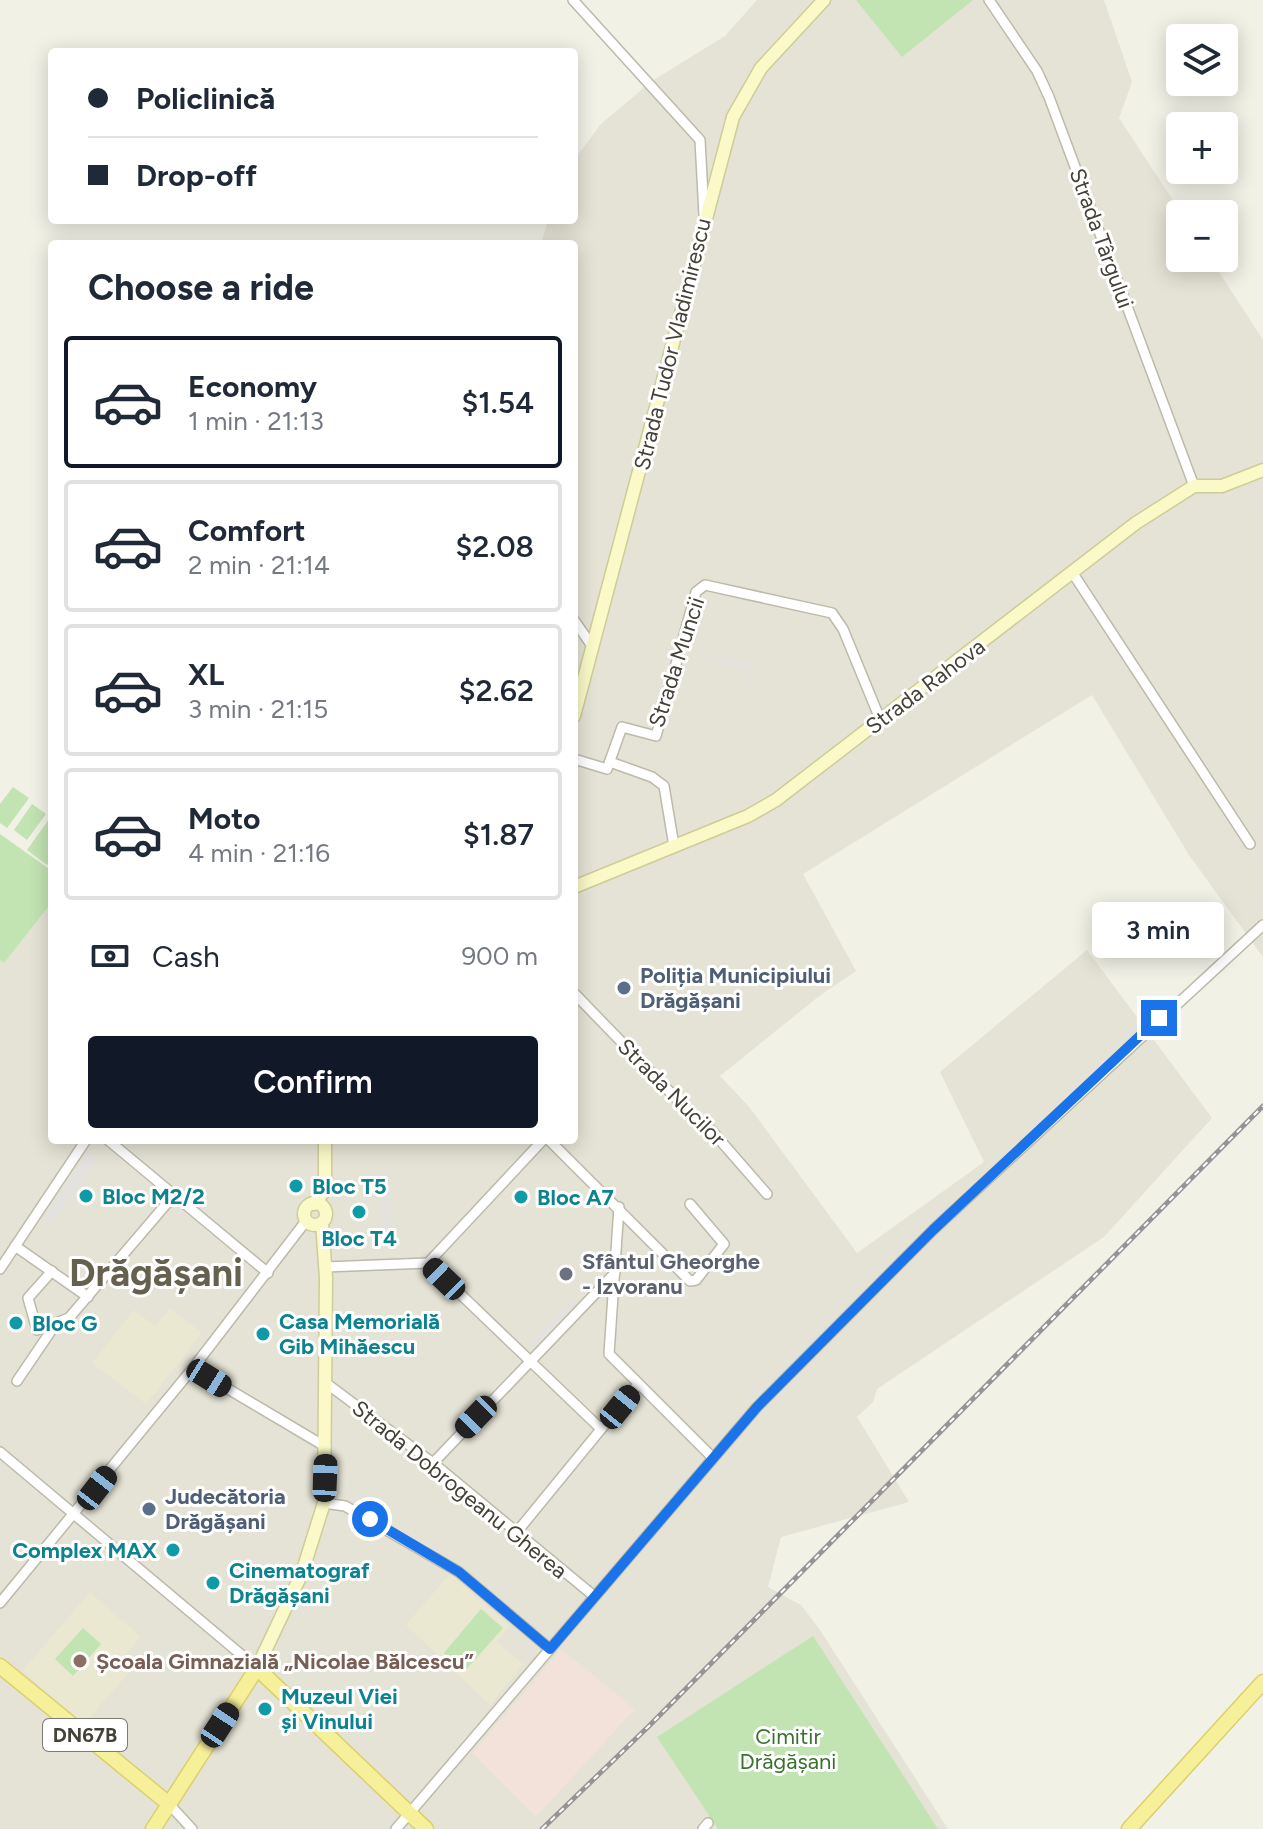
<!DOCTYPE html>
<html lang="en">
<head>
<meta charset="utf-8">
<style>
  body { margin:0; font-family:Figtree,sans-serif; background:#f2f2f3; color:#1f2937; height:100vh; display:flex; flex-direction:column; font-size:30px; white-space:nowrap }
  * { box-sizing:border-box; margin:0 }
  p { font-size:26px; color:#747a83 }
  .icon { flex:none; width:44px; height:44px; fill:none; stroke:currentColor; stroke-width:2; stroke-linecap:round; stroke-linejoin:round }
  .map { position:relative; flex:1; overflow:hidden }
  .drawer { position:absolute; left:48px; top:240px; width:530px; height:904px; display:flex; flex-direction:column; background:#fff; border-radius:8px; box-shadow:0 4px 20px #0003 }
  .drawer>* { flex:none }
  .banner { position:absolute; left:48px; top:48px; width:530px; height:176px; border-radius:8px; box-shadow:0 4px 20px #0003; display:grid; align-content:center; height:176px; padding:0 40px; background:#fff }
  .tools { position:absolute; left:1166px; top:24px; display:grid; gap:16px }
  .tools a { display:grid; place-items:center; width:72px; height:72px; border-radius:8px; background:#fff; box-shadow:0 4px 20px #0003; font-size:40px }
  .end { position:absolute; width:36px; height:36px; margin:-18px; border:10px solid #1a73e8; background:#fff; box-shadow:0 0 0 4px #fff }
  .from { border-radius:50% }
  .bubble { position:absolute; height:56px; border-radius:8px; background:#fff; box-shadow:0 4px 20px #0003; font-size:26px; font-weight:600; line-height:56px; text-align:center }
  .car { position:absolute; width:24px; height:48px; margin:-24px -12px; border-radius:10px; box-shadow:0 0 6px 2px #0007; background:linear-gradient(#222 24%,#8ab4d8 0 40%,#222 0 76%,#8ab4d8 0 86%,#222 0) }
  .banner b { display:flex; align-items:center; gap:28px; height:76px; font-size:30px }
  .banner b+b { border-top:2px solid #e0e1e3 }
  .banner i { width:20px; height:20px; background:#1f2937 }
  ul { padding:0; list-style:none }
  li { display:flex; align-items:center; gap:24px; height:132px; margin:0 16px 12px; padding:0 24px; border:4px solid #e0e1e3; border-radius:8px }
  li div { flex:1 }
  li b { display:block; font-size:30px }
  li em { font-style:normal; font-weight:600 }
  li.selected { border-color:#111827 }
  li>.icon { width:72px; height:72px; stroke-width:1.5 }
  h2 { padding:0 40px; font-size:36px; line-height:96px }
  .pay { display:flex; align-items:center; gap:20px; height:88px; padding:0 40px; font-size:30px }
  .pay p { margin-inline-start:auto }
  .button { display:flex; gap:16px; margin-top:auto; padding:16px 40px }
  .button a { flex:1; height:92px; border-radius:8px; background:#111827; color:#fff; font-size:32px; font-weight:600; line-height:92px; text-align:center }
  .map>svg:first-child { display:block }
</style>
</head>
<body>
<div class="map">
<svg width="1263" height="1829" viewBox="0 0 1263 1829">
  <rect width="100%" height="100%" fill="#f2f1e6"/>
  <!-- residential -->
  <polygon fill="#e5e3d5" points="757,0 1104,0 1132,82 1119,118 1182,214 1180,258 1210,258 1263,340 1263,957 1189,855 1092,695 803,874 856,971 818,997 720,1076 750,1108 857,1253 984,1162 940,1072 1087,950 1212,1118 1104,1237 877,1389 873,1402 857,1417 909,1502 781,1537 768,1587 801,1605 820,1630 948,1829 0,1829 0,960 4,962 52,902 52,1140 574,1140 574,244 541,244 548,220 574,220 574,160 601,124 652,81 725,36"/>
  <!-- industrial -->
  <polygon fill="#e4e2db" points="702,652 756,665 751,690 744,689 747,671 700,659"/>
  <!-- education -->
  <g fill="#eae8d1">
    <polygon points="170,1308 202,1333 146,1404 92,1363 134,1310 155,1326"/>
    <polygon points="450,1574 510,1626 497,1642 523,1664 490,1705 406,1625"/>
    <polygon points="90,1592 141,1637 124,1656 135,1666 84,1724 22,1671"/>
  </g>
  <!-- medical -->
  <polygon fill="#f2e2da" points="561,1649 635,1709 536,1817 472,1753"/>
  <!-- green -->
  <g fill="#c2e3b2">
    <polygon points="856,0 973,0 902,57"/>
    <polygon points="13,787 29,798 7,828 0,823 0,804"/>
    <polygon points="32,804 46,814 27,840 14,830"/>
    <polygon points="52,815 52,857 47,865 27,850"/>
    <polygon points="0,834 52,871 52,902 4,963 0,960"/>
    <polygon points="481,1609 503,1628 464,1672 444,1653"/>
    <polygon points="83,1628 101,1644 73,1676 55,1659"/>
    <polygon points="813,1636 938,1829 718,1829 657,1737"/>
  </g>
  <!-- parking -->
  <g fill="#e3e2de">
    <polygon points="88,1153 97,1159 51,1225 43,1220"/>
    <polygon points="382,1175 390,1175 391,1230 382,1229"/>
    <polygon points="572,1299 578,1306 536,1350 529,1344"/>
  </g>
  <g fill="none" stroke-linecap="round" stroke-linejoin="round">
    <defs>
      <g id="street">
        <polyline points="573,0 700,140 704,215"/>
        <polyline points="989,0 1037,71 1049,97 1194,486"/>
        <polyline points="1072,572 1250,844"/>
        <polyline points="574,620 592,646"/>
        <polyline points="574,759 607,769 622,727 656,736 696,592 705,585 832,613 843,629 880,719"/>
        <polyline points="610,762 652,777 664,786 674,846"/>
        <polyline points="574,993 699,1122 712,1131 767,1194"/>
        <polyline points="108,1140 268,1273"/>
        <polyline points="549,1140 690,1281 696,1280 724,1244 690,1204"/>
        <polyline points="619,1207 609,1354 713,1458"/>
        <polyline points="15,1246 88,1297"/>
        <polyline points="428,1263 543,1140"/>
        <polyline points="325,1267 428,1263 601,1429"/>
        <polyline points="0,1269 86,1140"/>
        <polyline points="52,1271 28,1298 37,1330 69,1318 174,1195"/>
        <polyline points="193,1368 326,1447"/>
        <polyline points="17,1381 55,1325"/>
        <polyline points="326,1383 433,1463 594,1596"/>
        <polyline points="0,1452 257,1668"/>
        <polyline points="433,1463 615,1273"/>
        <polyline points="324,1503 345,1506 459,1572 550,1649"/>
        <polyline points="516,1533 638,1384"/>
        <polyline points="0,1603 193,1368 306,1221"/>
        <polyline points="169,1804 192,1829"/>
        <polyline points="396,1829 757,1407 933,1230 1263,925"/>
        <polyline points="703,1829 708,1823"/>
      </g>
      <g id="secondary">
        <polyline points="574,716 733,117 761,68 824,0"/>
        <polyline points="574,887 748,816 776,800 1136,523 1194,486 1222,486 1263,470"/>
        <circle cx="315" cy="1214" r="11"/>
        <polyline points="314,1204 325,1190 325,1140"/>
        <polyline points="257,1668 302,1573 324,1503 326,1278 322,1223"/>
      </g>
      <g id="primary">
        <polyline points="0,1666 169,1804"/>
        <polyline points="153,1829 257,1668 426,1829"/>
        <polyline points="1129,1829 1263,1682"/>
      </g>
    </defs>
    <!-- street casing -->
    <use href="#street" stroke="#bcbaa9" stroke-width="12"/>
    <!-- secondary casing -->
    <use href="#secondary" stroke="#cecc98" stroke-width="15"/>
    <!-- primary casing -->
    <use href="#primary" stroke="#dad06b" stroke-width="17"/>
    <!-- street -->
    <use href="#street" stroke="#fff" stroke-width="9"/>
    <!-- secondary -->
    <use href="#secondary" stroke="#faf9c7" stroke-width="12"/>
    <!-- primary -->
    <use href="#primary" stroke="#f7f09a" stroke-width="14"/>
    <defs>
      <polyline id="rail" points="542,1829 649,1726 1263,1106"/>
    </defs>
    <!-- rail casing -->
    <use href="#rail" stroke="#959595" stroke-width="5"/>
    <!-- rail -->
    <use href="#rail" stroke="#fff" stroke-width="2" stroke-dasharray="6" stroke-linecap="butt"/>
  </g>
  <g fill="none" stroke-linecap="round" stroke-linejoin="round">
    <!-- route -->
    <polyline stroke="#1a73e8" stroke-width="10" points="370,1519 459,1572 550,1649 757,1407 933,1230 1159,1018"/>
  </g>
  <!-- markers -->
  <g fill="#5c6f8a" stroke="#fff" stroke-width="3">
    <circle cx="624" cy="988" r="8"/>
    <circle cx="149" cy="1509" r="8"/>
  </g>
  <g fill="#0f9aa8" stroke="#fff" stroke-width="3">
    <circle cx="296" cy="1186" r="8"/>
    <circle cx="86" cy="1196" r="8"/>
    <circle cx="521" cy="1197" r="8"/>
    <circle cx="359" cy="1212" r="8"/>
    <circle cx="16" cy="1323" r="8"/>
    <circle cx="263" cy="1334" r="8"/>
    <circle cx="173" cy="1550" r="8"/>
    <circle cx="213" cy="1583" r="8"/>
    <circle cx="265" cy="1709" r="8"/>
  </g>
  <circle fill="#6b7280" stroke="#fff" stroke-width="3" cx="566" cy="1274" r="8"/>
  <circle fill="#8d6e63" stroke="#fff" stroke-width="3" cx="80" cy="1661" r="8"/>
  <g text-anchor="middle" stroke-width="6" stroke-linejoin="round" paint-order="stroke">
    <!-- shield labels -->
    <rect fill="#fff" stroke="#7c7a72" stroke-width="2" x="43" y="1719" width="84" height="32" rx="6"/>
    <g font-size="20" font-weight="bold" fill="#444136">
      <text x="85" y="1742">DN67B</text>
    </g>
    <!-- street labels -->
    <g font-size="22" fill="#444136" stroke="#fff">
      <text transform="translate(1102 238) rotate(70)" y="8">Strada Târgului</text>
      <text transform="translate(672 344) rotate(-76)" y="8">Strada Tudor Vladimirescu</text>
      <text transform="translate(676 662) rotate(-72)" y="8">Strada Muncii</text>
      <text transform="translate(925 686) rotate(-37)" y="8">Strada Rahova</text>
      <text transform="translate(672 1092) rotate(45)" y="8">Strada Nucilor</text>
      <text transform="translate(460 1489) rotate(39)" y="8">Strada Dobrogeanu Gherea</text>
    </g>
    <!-- service labels -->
    <g font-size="22" font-weight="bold" fill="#4e5e75" stroke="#fff" text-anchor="start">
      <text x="640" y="983">Poliția Municipiului<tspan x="640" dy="25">Drăgășani</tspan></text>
      <text x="165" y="1504">Judecătoria<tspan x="165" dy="25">Drăgășani</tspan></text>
    </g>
    <!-- culture labels -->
    <g font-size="22" font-weight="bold" fill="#0d838f" stroke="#fff" text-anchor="start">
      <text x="312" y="1194">Bloc T5</text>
      <text x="102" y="1204">Bloc M2/2</text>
      <text x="537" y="1205">Bloc A7</text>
      <text x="359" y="1246" text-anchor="middle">Bloc T4</text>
      <text x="279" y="1329">Casa Memorială<tspan x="279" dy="25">Gib Mihăescu</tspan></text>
      <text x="32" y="1331">Bloc G</text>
      <text x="157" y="1558" text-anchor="end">Complex MAX</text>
      <text x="229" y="1578">Cinematograf<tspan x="229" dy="25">Drăgășani</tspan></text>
      <text x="281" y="1704">Muzeul Viei<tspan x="281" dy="25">și Vinului</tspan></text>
    </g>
    <!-- worship labels -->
    <g font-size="22" font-weight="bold" fill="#5b616d" stroke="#fff" text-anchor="start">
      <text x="582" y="1269">Sfântul Gheorghe<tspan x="582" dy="25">- Izvoranu</tspan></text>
    </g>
    <!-- education labels -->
    <g font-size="22" font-weight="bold" fill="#785e54" stroke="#fff" text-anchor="start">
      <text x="96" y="1669">Școala Gimnazială „Nicolae Bălcescu”</text>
    </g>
    <!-- park labels -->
    <g font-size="22" fill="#39712e" stroke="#fff">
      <text x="788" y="1744">Cimitir<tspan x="788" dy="25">Drăgășani</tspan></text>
    </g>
    <!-- town labels -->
    <g font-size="38" font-weight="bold" fill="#66614e" stroke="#fff">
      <text x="156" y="1286">Drăgășani</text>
    </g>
  </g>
</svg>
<div class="tools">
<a><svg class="icon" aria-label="layers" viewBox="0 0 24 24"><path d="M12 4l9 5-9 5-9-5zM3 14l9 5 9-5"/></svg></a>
<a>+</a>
<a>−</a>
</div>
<i class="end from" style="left:370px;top:1519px"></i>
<i class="end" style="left:1159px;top:1018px"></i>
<div class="bubble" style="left:1092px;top:902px;width:132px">3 min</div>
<i class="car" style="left:444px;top:1279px;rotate:314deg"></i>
<i class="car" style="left:209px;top:1378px;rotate:122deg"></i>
<i class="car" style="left:620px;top:1407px;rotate:39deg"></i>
<i class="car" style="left:476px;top:1417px;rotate:224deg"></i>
<i class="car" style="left:325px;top:1478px;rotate:2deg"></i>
<i class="car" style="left:97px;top:1488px;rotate:38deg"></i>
<i class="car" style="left:220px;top:1725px;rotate:33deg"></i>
<div class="banner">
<b><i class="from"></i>Policlinică</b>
<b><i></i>Drop-off</b>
</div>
<section class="drawer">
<h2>Choose a ride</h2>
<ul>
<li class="selected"><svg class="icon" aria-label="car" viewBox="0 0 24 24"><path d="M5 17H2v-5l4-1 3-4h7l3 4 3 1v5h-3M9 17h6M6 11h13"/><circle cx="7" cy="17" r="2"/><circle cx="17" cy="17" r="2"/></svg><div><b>Economy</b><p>1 min · 21:13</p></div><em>$1.54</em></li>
<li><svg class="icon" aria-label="car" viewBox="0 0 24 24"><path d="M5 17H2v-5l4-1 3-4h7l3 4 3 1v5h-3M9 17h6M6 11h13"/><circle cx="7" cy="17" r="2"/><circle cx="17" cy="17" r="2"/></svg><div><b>Comfort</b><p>2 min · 21:14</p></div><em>$2.08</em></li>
<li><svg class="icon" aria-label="car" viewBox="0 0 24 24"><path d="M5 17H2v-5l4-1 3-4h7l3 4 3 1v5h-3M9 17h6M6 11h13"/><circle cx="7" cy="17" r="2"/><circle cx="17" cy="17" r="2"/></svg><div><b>XL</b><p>3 min · 21:15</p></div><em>$2.62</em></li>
<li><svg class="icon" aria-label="car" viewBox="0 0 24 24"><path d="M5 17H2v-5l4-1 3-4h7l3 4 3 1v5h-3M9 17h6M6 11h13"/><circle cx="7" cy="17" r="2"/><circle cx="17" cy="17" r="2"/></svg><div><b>Moto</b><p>4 min · 21:16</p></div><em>$1.87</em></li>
</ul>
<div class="pay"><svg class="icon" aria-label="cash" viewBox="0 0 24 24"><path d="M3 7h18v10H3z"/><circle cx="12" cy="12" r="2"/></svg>Cash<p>900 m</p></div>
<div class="button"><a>Confirm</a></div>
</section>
</div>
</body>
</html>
